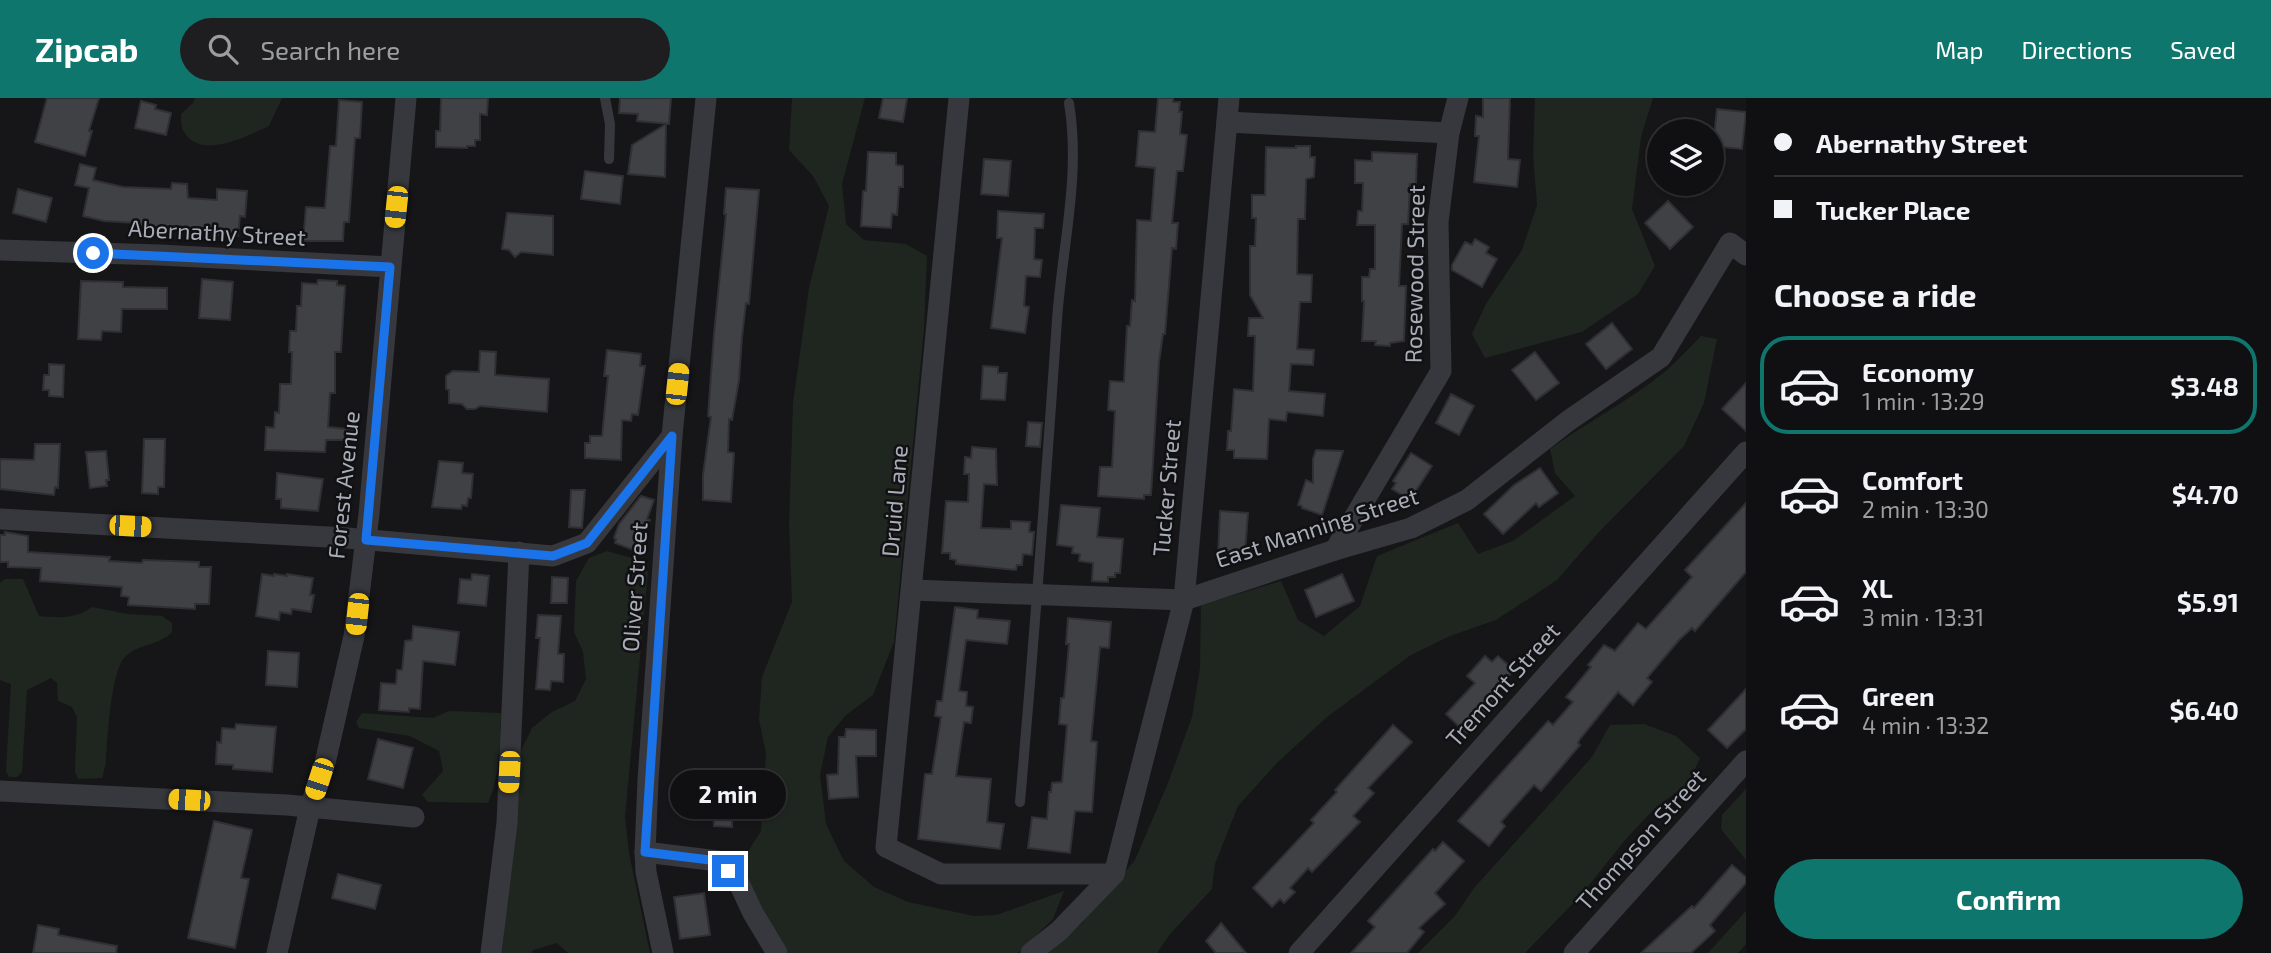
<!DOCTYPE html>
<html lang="en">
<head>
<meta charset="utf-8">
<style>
  body { margin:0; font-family:"Exo 2",sans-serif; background:#1e1e20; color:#f1f3f6; height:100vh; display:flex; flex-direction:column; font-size:26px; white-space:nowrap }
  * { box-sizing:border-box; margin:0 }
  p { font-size:23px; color:#9c9d9f }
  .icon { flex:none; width:38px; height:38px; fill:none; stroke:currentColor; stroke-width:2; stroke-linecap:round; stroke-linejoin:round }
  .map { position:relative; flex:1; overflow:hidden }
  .details { display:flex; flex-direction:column; background:#101012; width:525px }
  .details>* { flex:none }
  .hud { display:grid; align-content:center; height:154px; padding:0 28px; background:#101012 }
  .tools { position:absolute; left:1647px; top:21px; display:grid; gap:14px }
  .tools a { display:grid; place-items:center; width:77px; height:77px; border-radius:50%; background:#101012; box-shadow:0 2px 5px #0004,0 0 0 2px #303032; font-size:35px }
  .end { position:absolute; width:32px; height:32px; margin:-16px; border:9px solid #1a73e8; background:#fff; box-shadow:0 0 0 4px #fff }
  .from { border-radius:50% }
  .bubble { position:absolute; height:49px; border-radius:24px; background:#101012; box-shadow:0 2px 5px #0004,0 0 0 2px #303032; font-size:23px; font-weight:700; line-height:49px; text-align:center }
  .car { position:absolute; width:21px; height:42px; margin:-21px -10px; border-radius:9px; box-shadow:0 0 5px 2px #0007; background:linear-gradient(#f5c518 24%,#345 0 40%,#f5c518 0 76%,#345 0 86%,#f5c518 0) }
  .hud b { display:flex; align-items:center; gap:24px; height:66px; font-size:26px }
  .hud b+b { border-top:2px solid #303032 }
  .hud i { width:18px; height:18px; background:#f1f3f6 }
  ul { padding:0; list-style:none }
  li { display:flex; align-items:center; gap:21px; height:98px; margin:0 14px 10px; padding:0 14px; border:4px solid transparent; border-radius:28px }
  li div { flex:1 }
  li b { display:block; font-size:26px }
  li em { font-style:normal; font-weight:700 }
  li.selected { border-color:#0f766e }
  li>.icon { width:63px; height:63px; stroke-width:1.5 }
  h2 { padding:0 28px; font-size:32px; line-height:84px }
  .cta { display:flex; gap:14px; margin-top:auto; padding:14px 28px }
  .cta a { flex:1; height:80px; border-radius:42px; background:#0f766e; color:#fff; font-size:28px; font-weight:700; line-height:80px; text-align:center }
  header { display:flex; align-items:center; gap:42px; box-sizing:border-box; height:98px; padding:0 35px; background:#0f766e; color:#fff }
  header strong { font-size:33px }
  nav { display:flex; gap:38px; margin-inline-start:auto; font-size:24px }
  .search { width:490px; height:63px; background:#1e1e20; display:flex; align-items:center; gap:18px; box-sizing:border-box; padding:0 24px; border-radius:38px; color:#9c9d9f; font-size:26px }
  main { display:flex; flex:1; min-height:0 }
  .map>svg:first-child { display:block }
</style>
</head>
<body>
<header>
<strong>Zipcab</strong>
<div class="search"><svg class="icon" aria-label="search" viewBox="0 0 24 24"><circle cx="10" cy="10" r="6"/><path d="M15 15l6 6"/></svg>Search here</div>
<nav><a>Map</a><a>Directions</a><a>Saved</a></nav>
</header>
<main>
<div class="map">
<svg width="1746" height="855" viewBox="0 0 1746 855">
  <rect width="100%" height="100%" fill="#161618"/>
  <!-- green -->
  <g fill="#1e261f">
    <path d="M195,0H282L269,28C247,38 199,64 183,32C181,28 181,20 181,16L193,5Z"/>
    <polygon points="792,0 865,0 842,86 846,126 864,142 906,146 927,158 924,231 894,544 873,597 846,617 828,639 820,677 826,726 844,763 874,789 908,804 974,818 996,817 1064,793 1053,821 1018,855 788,855 777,840 740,766 761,733 766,655 759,622 762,579 792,504 789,425 793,305 809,190 829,108 813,78 789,52"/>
    <polygon points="1535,0 1653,0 1641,39 1632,111 1655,168 1638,196 1582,234 1485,260 1472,236 1486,206 1522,152 1537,107 1533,57"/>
    <path d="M1701,238L1717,241L1704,305L1684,348L1598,435L1557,482L1496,522L1450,538L1411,557L1327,619L1278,664L1238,708L1215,766L1212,791L1170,836L1157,855H1048L1082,825L1135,762L1168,685L1192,619L1200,570L1201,507L1281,483L1298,522L1324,538L1360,508L1377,458L1458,425L1478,456L1513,443L1575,398L1555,375L1550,351C1586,325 1627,304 1662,276C1676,265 1688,251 1701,238Z"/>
    <polygon points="607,453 639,462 648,474 625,719 629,755 650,855 568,855 557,845 533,852 531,855 502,855 520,655 532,630 552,614 575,603 586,581 583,554 574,534 576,483 589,460"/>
    <path d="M5,481H23L39,518C59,520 76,521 92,509L128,516L162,518L172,525V534C159,548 139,545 125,559C111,572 107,644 106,665L102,680L78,681L75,674L77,619L72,609L58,603L57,585L51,580L27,592L22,674L17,679H9L6,673L11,586L0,582V485Z"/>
    <path d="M449,613L501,615C500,645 500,678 488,705L428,704L422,697L443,673L439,653L410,638L359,630L356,624L362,615L433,620Z"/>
    <polygon points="1644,626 1676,638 1700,660 1688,686 1655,710 1625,742 1583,795 1525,855 1418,855 1455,818 1474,790 1592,659 1610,627"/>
    <polygon points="1746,691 1746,762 1721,731 1722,717"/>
    <polygon points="1746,813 1746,846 1738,855 1708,855"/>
  </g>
  <!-- building -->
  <g fill="#404145" stroke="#303034" stroke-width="2">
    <polygon points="47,0 99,0 89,33 92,33 85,58 35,44"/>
    <polygon points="441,0 488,0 487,17 480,16 480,42 475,42 475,48 467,48 467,50 436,49 436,33 440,33"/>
    <polygon points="620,0 671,0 669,26 637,23 638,16 619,15"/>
    <polygon points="883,0 907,0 903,24 879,20"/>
    <polygon points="1158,0 1173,0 1173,4 1180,4 1179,14 1182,14 1180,36 1187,37 1183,73 1177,73 1172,125 1178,125 1176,151 1172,150 1165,236 1163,236 1159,264 1151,397 1144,397 1144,401 1098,398 1100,369 1112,369 1115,313 1108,312 1110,283 1124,284 1127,228 1130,228 1132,202 1135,203 1137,122 1151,123 1155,70 1136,68 1139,33 1155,34"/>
    <polygon points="1483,0 1510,0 1508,61 1520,62 1517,89 1474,84 1479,38 1475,38 1476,18 1483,19"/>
    <polygon points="339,2 362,4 360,40 355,40 349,124 344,124 343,143 303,143 306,109 325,110 330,48 336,48"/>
    <polygon points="141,3 156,7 155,11 171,15 166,37 135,30"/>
    <polygon points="1717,11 1746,14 1742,51 1713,48"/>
    <polygon points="666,26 665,79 628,76 632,47"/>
    <polygon points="1296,48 1310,48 1310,59 1315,59 1314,79 1306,81 1305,121 1298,121 1297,176 1312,177 1311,204 1300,204 1297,251 1314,252 1313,267 1291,266 1289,293 1325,296 1323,318 1287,314 1286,323 1269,321 1267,361 1234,360 1234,352 1227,352 1228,333 1231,333 1234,291 1253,293 1255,238 1248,238 1249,220 1263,220 1250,197 1250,148 1255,148 1256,120 1252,120 1252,97 1265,97 1266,49 1296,50"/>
    <polygon points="868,54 896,55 896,67 903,68 903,89 899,89 897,117 892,116 891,130 861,128 863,93 866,93"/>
    <polygon points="1372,54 1417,56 1416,86 1410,86 1408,126 1402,126 1399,188 1406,188 1404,243 1390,245 1390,248 1375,247 1376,243 1362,243 1364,203 1362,203 1362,179 1369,179 1370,171 1375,171 1375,127 1357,127 1358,113 1362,113 1363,85 1355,85 1355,62 1372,63"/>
    <polygon points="984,61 1011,63 1008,98 981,96"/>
    <polygon points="80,66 96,70 93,82 123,89 171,91 172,85 187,86 188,100 217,102 217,91 247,93 245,119 240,118 238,138 212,137 213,133 136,128 136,125 104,123 83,118 89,90 75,87"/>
    <polygon points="585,73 623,78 620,106 581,101"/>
    <polygon points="726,90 759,92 749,206 746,205 742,239 739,282 732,322 729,321 728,354 734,355 731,404 703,402 703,377 711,319 708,318 714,236 726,116 724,116"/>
    <polygon points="18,91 52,100 46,124 13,115"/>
    <polygon points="1668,103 1693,129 1670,151 1645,125"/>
    <polygon points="998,113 1044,116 1043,130 1035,130 1034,161 1042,162 1040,179 1026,178 1024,208 1029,209 1025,235 991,230 1002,140 997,140"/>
    <polygon points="507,115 553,118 553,157 521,154 515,159 509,152 502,151"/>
    <polygon points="1475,141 1489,149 1486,155 1497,161 1482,189 1452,172 1452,167 1465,144 1472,147"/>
    <polygon points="202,181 233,184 230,222 199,220"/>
    <polygon points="318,182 337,183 337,187 345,188 341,254 335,254 335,295 330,295 328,329 356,332 356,342 326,342 325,354 265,352 266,329 274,330 275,314 279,315 280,286 291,286 292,254 289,254 290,233 296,233 297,208 301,208 302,185 317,186"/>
    <polygon points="81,183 123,184 123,189 167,190 167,211 122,211 121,234 102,233 101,242 78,241"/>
    <polygon points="1612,225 1632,251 1606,271 1586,246"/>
    <polygon points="607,252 641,256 640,268 645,268 638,317 632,316 631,323 622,322 621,362 585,360 585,345 590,345 590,338 602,338 608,278 604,278"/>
    <polygon points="480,253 496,254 495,277 549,281 547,314 480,308 475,311 467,311 462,306 449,305 449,292 446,291 446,278 453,273 479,274"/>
    <polygon points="1535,254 1559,285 1536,302 1512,272"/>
    <polygon points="49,266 64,267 63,299 49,298 49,292 43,292 44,277 49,277"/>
    <polygon points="983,268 998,269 998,275 1007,275 1005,302 981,301"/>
    <polygon points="1746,285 1746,333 1722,311"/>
    <polygon points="1451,296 1474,308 1459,337 1436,325"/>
    <polygon points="1028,324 1042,325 1040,349 1026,348"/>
    <polygon points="144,341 165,341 164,389 158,389 158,396 142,395"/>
    <polygon points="35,346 60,346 58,390 55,389 54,397 0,391 0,361 34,362"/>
    <polygon points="972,349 996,351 997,387 984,386 981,430 1011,431 1011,423 1030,424 1029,434 1034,434 1032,457 1023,456 1022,467 1017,467 1016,472 956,466 956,462 950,461 950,455 942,455 946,403 968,404 969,376 964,376 965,359 971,360"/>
    <polygon points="1316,352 1343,353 1322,417 1302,410 1302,408 1298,407 1306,382 1313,385 1313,361"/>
    <polygon points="106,353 109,382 106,382 107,388 90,390 86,354"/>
    <polygon points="1411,355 1432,368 1410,402 1392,391 1396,385 1393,383"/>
    <polygon points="439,363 463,365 462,375 473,376 471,400 468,400 467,408 462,407 461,411 432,409"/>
    <polygon points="1540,370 1558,395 1539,409 1536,405 1503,436 1484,416 1514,387"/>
    <polygon points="277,375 323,381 318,413 281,410 281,401 276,401"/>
    <polygon points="571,392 585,392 582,430 569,429"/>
    <polygon points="641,398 654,402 647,421 650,422 640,449 638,449 636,453 615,445 616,441 614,440 619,426"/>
    <polygon points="1746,405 1746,474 1695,533 1692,530 1679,542 1647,580 1652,584 1633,607 1618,594 1580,641 1578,645 1580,647 1541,693 1534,687 1501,724 1505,728 1489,748 1458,723 1548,623 1553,627 1573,604 1566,599 1591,569 1588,567 1604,547 1615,553 1638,525 1646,531 1692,479 1685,472"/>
    <polygon points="1061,407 1100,410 1097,439 1123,441 1120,475 1115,475 1115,479 1108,479 1108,484 1092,483 1093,465 1079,463 1080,456 1072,455 1073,449 1057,447"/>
    <polygon points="1220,413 1248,415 1245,454 1241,453 1241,459 1218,457"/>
    <polygon points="5,434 28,438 28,454 110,459 109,463 142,465 143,462 199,464 199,469 211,469 209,506 195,506 195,511 128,507 129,499 121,498 122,489 40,483 41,470 8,469 8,464 0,464 0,437 5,437"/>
    <polygon points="262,476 274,478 274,476 287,478 287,476 313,480 310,497 314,497 311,514 292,511 291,516 280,514 279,522 256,518"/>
    <polygon points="472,476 489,478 486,508 458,505 460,481 471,482"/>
    <polygon points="1342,476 1354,503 1316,519 1305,492"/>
    <polygon points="552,479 568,480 567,505 551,505"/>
    <polygon points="955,509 978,512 977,520 1010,523 1007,546 966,542 959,593 967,594 966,608 973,609 971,625 964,624 956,678 991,681 987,724 1004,726 1000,751 918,741 925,676 932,676 941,619 935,618 937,603 942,603"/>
    <polygon points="538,517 561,518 558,556 564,556 563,584 551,583 550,592 536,591 540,540 536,540"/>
    <polygon points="1068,520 1111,524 1109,550 1100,549 1091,643 1097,644 1092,714 1075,713 1070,755 1028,750 1032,719 1047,721 1049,694 1051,694 1052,685 1062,684 1067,627 1059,626 1061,600 1064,600 1069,546 1066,546"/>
    <polygon points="413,528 459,534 455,567 423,563 420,611 409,610 409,614 379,612 381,585 396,586 397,572 402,572 405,543 412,542"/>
    <polygon points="268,553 299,555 297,589 266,587"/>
    <polygon points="1485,558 1492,564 1498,558 1514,572 1488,600 1494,606 1466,635 1446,616 1475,585 1467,578"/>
    <polygon points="1746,591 1746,631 1727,650 1708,632"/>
    <polygon points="236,626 276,629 272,674 233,671 233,667 216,666 217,644 221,645 222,630 235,631"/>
    <polygon points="1393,627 1412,644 1368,690 1374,695 1353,718 1360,724 1312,774 1308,770 1290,790 1295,794 1284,805 1280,801 1272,809 1253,790 1314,725 1311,722 1337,694 1335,692"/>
    <polygon points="846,631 876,632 876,658 856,658 858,699 829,701 827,677 838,676 839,639 845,639"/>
    <polygon points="378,641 413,650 403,690 368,681"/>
    <polygon points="709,697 732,698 732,729 714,728 714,720 708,719"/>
    <polygon points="214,723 252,732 241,780 249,781 235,850 188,840"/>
    <polygon points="1443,744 1464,763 1435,795 1445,806 1419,830 1424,834 1407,855 1351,855 1375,829 1368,823 1433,751 1435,753"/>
    <polygon points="1732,767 1746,779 1746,785 1710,827 1715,833 1691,855 1641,855 1692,808 1694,810"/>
    <polygon points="338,776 381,787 375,811 332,800"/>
    <polygon points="704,795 710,837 680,841 674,799"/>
    <polygon points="1221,825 1246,855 1216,855 1206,843"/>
    <polygon points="38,827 59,831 58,837 117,848 116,855 33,855"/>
  </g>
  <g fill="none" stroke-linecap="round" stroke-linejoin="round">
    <!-- service -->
    <g stroke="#37383d" stroke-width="10">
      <polyline points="605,0 610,26 609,61"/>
      <path d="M1020,704C1034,543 1046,383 1057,222C1062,149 1081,78 1069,5"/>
    </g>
    <!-- minor -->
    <g stroke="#37383d" stroke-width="21">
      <polyline points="959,0 886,749 941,776 1114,776"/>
      <polyline points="1227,24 1449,35"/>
      <polyline points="0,152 160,157 390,169"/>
      <polyline points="0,421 347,440 553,458 587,445 672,338"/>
      <polyline points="1335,452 1441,273 1438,124 1449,35 1458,0"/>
      <polyline points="912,492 1184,502 1335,452 1411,430 1467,402 1568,323 1661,259 1730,145 1746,157"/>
      <polyline points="0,693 287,707 414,719"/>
      <polyline points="645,754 718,763 738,783 753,815 777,855"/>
      <polyline points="1114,776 1184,502 1229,0"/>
      <polyline points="277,855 310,710 325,665 354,538 369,416 406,0"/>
      <polyline points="491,855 507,725 519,454"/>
      <polyline points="663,855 646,774 645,754 648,682 672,338 706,0"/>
      <polyline points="1031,855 1059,833 1114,776"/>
      <polyline points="1299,855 1746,354"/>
      <polyline points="1574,855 1746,663"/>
    </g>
  </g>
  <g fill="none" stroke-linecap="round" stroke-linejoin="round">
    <!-- route -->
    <polyline stroke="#1a73e8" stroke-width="9" points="93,155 390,169 366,442 553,458 587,445 672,338 645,754 718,763 728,773"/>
  </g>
  <g text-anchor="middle" stroke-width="5" stroke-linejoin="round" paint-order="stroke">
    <!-- street labels -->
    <g font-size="23" fill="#a8adb8" stroke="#111113">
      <text transform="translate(217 135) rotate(3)" y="8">Abernathy Street</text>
      <text transform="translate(1415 176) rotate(-89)" y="8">Rosewood Street</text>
      <text transform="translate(344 387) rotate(-84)" y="8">Forest Avenue</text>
      <text transform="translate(1167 390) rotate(-85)" y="8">Tucker Street</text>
      <text transform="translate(895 403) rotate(-85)" y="8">Druid Lane</text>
      <text transform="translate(1317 430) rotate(-18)" y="8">East Manning Street</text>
      <text transform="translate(635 489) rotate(-86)" y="8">Oliver Street</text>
      <text transform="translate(1503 587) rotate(-48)" y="8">Tremont Street</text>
      <text transform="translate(1641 742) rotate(-48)" y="8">Thompson Street</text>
    </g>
  </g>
</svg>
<div class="tools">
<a><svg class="icon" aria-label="layers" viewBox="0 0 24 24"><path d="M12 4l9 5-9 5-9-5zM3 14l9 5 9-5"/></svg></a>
</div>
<i class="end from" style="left:93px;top:155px"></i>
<i class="end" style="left:728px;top:773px"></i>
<div class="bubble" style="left:670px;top:672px;width:116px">2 min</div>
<i class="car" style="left:396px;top:109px;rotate:186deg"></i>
<i class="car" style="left:677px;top:286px;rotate:6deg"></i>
<i class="car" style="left:130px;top:428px;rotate:93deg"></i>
<i class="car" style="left:357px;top:516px;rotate:186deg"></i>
<i class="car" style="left:509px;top:674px;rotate:183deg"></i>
<i class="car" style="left:319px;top:681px;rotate:198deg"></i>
<i class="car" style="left:189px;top:702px;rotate:273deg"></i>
</div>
<section class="details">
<div class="hud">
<b><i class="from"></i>Abernathy Street</b>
<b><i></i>Tucker Place</b>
</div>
<h2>Choose a ride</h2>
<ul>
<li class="selected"><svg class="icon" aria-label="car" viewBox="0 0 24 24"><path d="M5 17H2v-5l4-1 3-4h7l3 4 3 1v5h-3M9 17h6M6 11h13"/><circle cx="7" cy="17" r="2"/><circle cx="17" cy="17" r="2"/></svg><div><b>Economy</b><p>1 min · 13:29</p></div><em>$3.48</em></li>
<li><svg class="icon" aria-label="car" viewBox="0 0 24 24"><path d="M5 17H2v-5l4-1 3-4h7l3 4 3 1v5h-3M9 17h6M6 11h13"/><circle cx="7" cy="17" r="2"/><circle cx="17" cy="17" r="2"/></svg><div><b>Comfort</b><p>2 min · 13:30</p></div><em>$4.70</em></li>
<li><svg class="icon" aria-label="car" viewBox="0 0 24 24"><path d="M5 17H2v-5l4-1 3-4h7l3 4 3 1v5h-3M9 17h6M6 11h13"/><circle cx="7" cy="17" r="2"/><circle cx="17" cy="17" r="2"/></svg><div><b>XL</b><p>3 min · 13:31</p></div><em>$5.91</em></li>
<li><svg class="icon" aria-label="car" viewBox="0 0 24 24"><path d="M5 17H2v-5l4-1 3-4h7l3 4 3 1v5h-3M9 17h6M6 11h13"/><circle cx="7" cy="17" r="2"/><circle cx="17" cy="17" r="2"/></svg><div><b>Green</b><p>4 min · 13:32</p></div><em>$6.40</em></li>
</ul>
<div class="cta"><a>Confirm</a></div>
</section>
</main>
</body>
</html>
